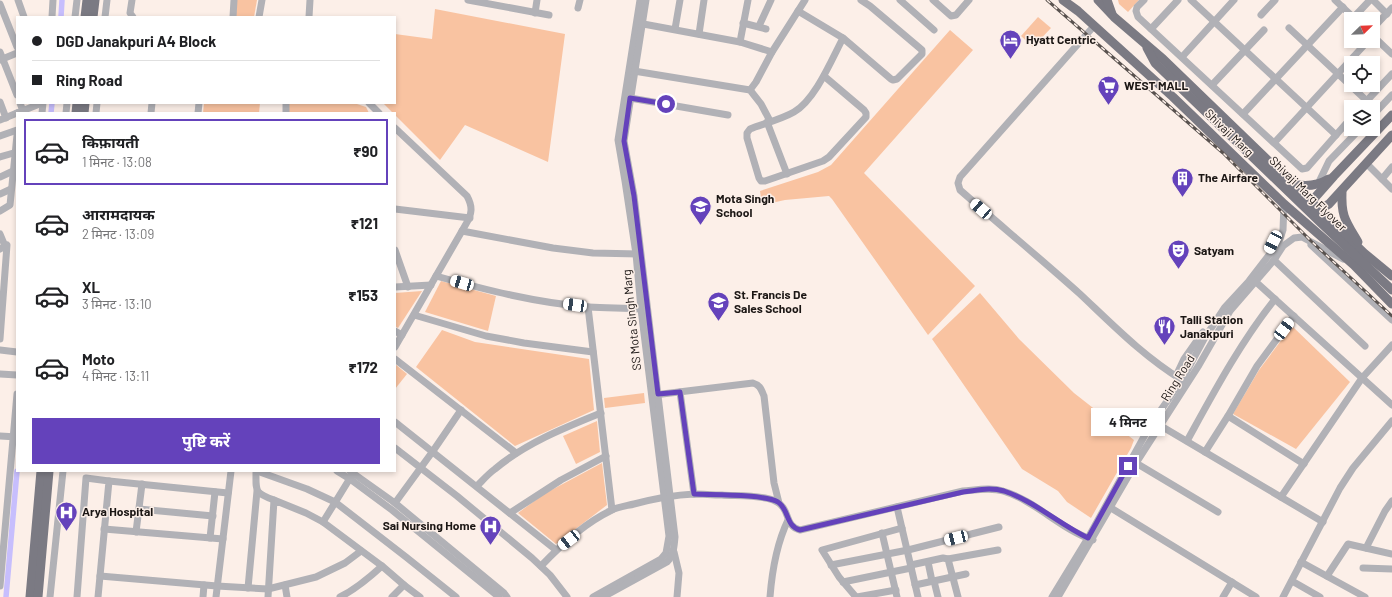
<!DOCTYPE html>
<html lang="hi">
<head>
<meta charset="utf-8">
<style>
  body { margin:0; font-family:Barlow,"Noto Sans Devanagari",sans-serif; background:#f2f2f2; color:#202124; height:100vh; display:flex; flex-direction:column; font-size:15px; white-space:nowrap }
  * { box-sizing:border-box; margin:0 }
  p { font-size:13px; color:#757577 }
  .icon { flex:none; width:22px; height:22px; fill:none; stroke:currentColor; stroke-width:2; stroke-linecap:round; stroke-linejoin:round }
  .map { position:relative; flex:1; overflow:hidden }
  .drawer { position:absolute; left:16px; top:112px; width:380px; height:360px; display:flex; flex-direction:column; background:#fff; border-radius:0px; box-shadow:0 2px 6px #0003 }
  .drawer>* { flex:none }
  .hud { position:absolute; left:16px; top:16px; width:380px; height:88px; border-radius:0px; box-shadow:0 2px 6px #0003; display:grid; align-content:center; height:88px; padding:0 16px; background:#fff }
  .needle { width:26px; rotate:67deg }
  .buttons { position:absolute; left:1344px; top:12px; display:grid; gap:8px }
  .buttons a { display:grid; place-items:center; width:36px; height:36px; border-radius:0px; background:#fff; box-shadow:0 2px 6px #0003; font-size:20px }
  .end { position:absolute; width:18px; height:18px; margin:-9px; border:5px solid #6442bb; background:#fff; box-shadow:0 0 0 2px #fff }
  .from { border-radius:50% }
  .bubble { position:absolute; height:28px; border-radius:0px; background:#fff; box-shadow:0 2px 6px #0003; font-size:13px; font-weight:700; line-height:28px; text-align:center }
  .car { position:absolute; width:12px; height:24px; margin:-12px -6px; border-radius:5px; box-shadow:0 0 3px 1px #0007; background:linear-gradient(#fff 24%,#345 0 40%,#fff 0 76%,#345 0 86%,#fff 0) }
  .hud b { display:flex; align-items:center; gap:14px; height:38px; font-size:15px }
  .hud b+b { border-top:1px solid #e0e0e0 }
  .hud i { width:10px; height:10px; background:#202124 }
  ul { padding:7px 0 0; list-style:none }
  li { display:flex; align-items:center; gap:12px; height:66px; margin:0 8px 6px; padding:0 8px; border:2px solid transparent; border-radius:0px }
  li div { flex:1 }
  li b { display:block; font-size:15px }
  li em { font-style:normal; font-weight:700 }
  li.on { border-color:#6442bb }
  li>.icon { width:36px; height:36px; stroke-width:1.5 }
  .button { display:flex; gap:8px; margin-top:auto; padding:8px 16px }
  .button a { flex:1; height:46px; border-radius:0px; background:#6442bb; color:#fff; font-size:16px; font-weight:700; line-height:46px; text-align:center }
  .map>svg:first-child { display:block }
</style>
</head>
<body>
<div class="map">
<svg width="1392" height="597" viewBox="0 0 1392 597">
  <rect width="100%" height="100%" fill="#fcefe8"/>
  <!-- green -->
  <g fill="#f9c3a1">
    <polygon points="236,0 257,0 254,17 235,17"/>
    <polygon points="1118,0 1139,0 1128,12 1119,4"/>
    <polygon points="435,9 565,34 548,162 465,125 440,160 395,115 395,113 393,113 383,103 395,103 395,34 432,39"/>
    <polygon points="1038,17 1051,28 1033,47 1021,36"/>
    <polygon points="950,30 973,50 864,173 975,286 928,335 832,199 829,196 785,200 762,205 760,191 818,172 831,165"/>
    <polygon points="204,103 260,103 259,113 203,113"/>
    <polygon points="289,103 354,103 366,107 369,113 288,113"/>
    <polygon points="441,281 496,296 488,331 425,312"/>
    <polygon points="422,291 398,328 395,326 395,293"/>
    <polygon points="980,293 1019,339 1074,393 1134,440 1131,448 1091,518 1067,502 1058,491 1022,469 932,339"/>
    <polygon points="1292,326 1350,382 1296,449 1233,414 1259,370"/>
    <polygon points="442,330 475,342 589,359 594,410 515,446 416,367"/>
    <polygon points="395,364 407,374 395,389"/>
    <polygon points="644,393 645,403 605,408 604,398"/>
    <polygon points="597,421 600,452 576,464 563,436"/>
    <polygon points="602,463 607,505 556,544 518,513 544,494"/>
  </g>
  <g fill="none" stroke-linecap="round" stroke-linejoin="round">
    <!-- canal -->
    <g stroke="#c7befd" stroke-width="5.5">
      <polyline points="61,17 62,0"/>
      <polyline points="51,113 52,103"/>
      <polyline points="6,597 17,471"/>
    </g>
    <!-- minor -->
    <g stroke="#b1b1b6" stroke-width="7">
      <polyline points="18,0 24,17"/>
      <polyline points="132,0 130,13 133,17"/>
      <polyline points="468,0 549,15"/>
      <polyline points="900,0 934,30"/>
      <polyline points="933,0 951,16 956,15 969,0"/>
      <polyline points="1144,0 1137,7 1136,11 1138,17 1302,169 1307,168 1351,118"/>
      <polyline points="1191,0 1336,135"/>
      <polyline points="1335,0 1355,19"/>
      <polyline points="1373,0 1387,14"/>
      <polyline points="0,4 17,47"/>
      <polyline points="578,8 580,0"/>
      <polyline points="798,11 843,38 891,79 893,80 897,79 922,54 922,50 870,6 861,0"/>
      <polyline points="535,13 537,0"/>
      <polyline points="1261,15 1275,0"/>
      <polyline points="52,17 53,0"/>
      <polyline points="75,17 77,0"/>
      <polyline points="105,17 107,0"/>
      <polyline points="233,17 234,0"/>
      <polyline points="259,17 262,0"/>
      <polyline points="309,17 310,0"/>
      <polyline points="1353,18 1370,0"/>
      <polyline points="638,23 740,42 772,52"/>
      <polyline points="743,23 766,29"/>
      <polyline points="759,26 771,0"/>
      <path d="M1094,26L960,177L958,183L960,190C1000,225 1041,259 1080,294C1113,325 1143,356 1182,380"/>
      <polyline points="1289,28 1367,101"/>
      <polyline points="1373,28 1392,8"/>
      <polyline points="675,29 680,0"/>
      <polyline points="1151,29 1178,0"/>
      <polyline points="699,34 704,0"/>
      <polyline points="1373,36 1392,54"/>
      <polyline points="740,42 748,0"/>
      <polyline points="0,52 17,95"/>
      <polyline points="1182,57 1234,0"/>
      <polyline points="0,60 17,53"/>
      <polyline points="634,71 750,90 761,104 770,121"/>
      <path d="M824,76L864,110L866,113V117L829,157L823,161L765,181H761L759,178L747,138V133L750,129C763,124 782,119 794,112C815,100 831,61 843,38"/>
      <polyline points="1212,85 1264,30"/>
      <polyline points="750,90 756,82 772,52 805,0"/>
      <polyline points="630,98 728,115"/>
      <polyline points="0,102 6,118"/>
      <polyline points="20,103 23,111"/>
      <polyline points="369,103 379,113"/>
      <polyline points="1361,107 1392,74"/>
      <polyline points="17,113 42,103"/>
      <polyline points="42,113 43,103"/>
      <polyline points="66,113 67,103"/>
      <polyline points="96,113 97,103"/>
      <polyline points="151,113 152,103"/>
      <polyline points="198,113 199,103"/>
      <polyline points="286,113 286,103"/>
      <polyline points="1243,114 1343,7"/>
      <polyline points="1373,115 1392,95"/>
      <polyline points="0,120 17,113"/>
      <polyline points="767,122 787,174"/>
      <path d="M395,128L467,196C473,207 472,214 466,224L395,347"/>
      <polyline points="0,136 17,130"/>
      <polyline points="1274,143 1368,41"/>
      <polyline points="0,157 17,152"/>
      <polyline points="1366,163 1392,189"/>
      <polyline points="0,177 13,171"/>
      <polyline points="1382,179 1392,167"/>
      <polyline points="1318,184 1329,161 1360,129"/>
      <polyline points="0,194 11,189"/>
      <polyline points="395,209 470,218"/>
      <polyline points="0,211 10,205 17,135"/>
      <polyline points="462,231 553,248 593,253 639,254"/>
      <polyline points="0,234 5,246"/>
      <polyline points="1311,245 1392,320"/>
      <polyline points="0,249 7,245 0,339"/>
      <polyline points="395,250 408,287"/>
      <polyline points="1274,260 1365,346"/>
      <path d="M436,276C486,290 537,303 589,307C606,308 623,308 641,309"/>
      <polyline points="1256,282 1392,405"/>
      <polyline points="395,287 431,285"/>
      <polyline points="588,307 612,510"/>
      <polyline points="414,315 486,336 524,343 593,352"/>
      <polyline points="395,331 402,335"/>
      <polyline points="0,350 17,352"/>
      <polyline points="395,359 516,453"/>
      <polyline points="0,374 17,375"/>
      <polyline points="1176,376 1184,359 1203,332"/>
      <polyline points="680,392 694,494"/>
      <path d="M654,395L753,383C760,385 761,389 764,396L774,483L779,503"/>
      <polyline points="1228,416 1304,464"/>
      <polyline points="395,422 556,550"/>
      <polyline points="1161,426 1323,522"/>
      <polyline points="0,436 17,437"/>
      <path d="M1187,441C1214,392 1240,343 1275,299"/>
      <polyline points="395,448 457,496 532,558 550,575 567,597"/>
      <polyline points="1205,452 1228,416 1257,366 1294,316"/>
      <polyline points="1136,463 1218,512"/>
      <path d="M256,471C256,491 254,493 274,500"/>
      <polyline points="257,471 307,489 335,502 406,557 456,597"/>
      <polyline points="337,471 350,479 392,510 499,597"/>
      <polyline points="350,471 395,503 504,593 507,597"/>
      <polyline points="109,481 228,493"/>
      <path d="M477,486C483,480 488,474 495,469C526,443 564,428 601,413"/>
      <polyline points="1281,497 1362,378 1392,345"/>
      <polyline points="395,503 433,451 461,410"/>
      <polyline points="897,507 918,597"/>
      <polyline points="1111,508 1256,597"/>
      <polyline points="139,509 213,516"/>
      <polyline points="510,513 561,480 606,456"/>
      <polyline points="323,522 352,475"/>
      <polyline points="104,529 223,539"/>
      <polyline points="136,532 142,484"/>
      <polyline points="882,533 897,597"/>
      <polyline points="210,538 215,492"/>
      <polyline points="1366,548 1385,511 1392,501"/>
      <polyline points="674,552 679,573 677,597"/>
      <polyline points="948,559 998,550"/>
      <polyline points="928,562 932,581"/>
      <polyline points="1301,562 1365,597"/>
      <polyline points="831,565 908,550 999,527"/>
      <polyline points="911,565 943,558 948,559 958,597"/>
      <path d="M541,566C560,546 585,523 610,511C617,507 626,506 634,504C653,499 674,495 694,494C703,494 712,495 722,495C736,496 760,495 773,500C792,507 783,526 800,530L963,491C976,490 991,487 1003,491C1036,501 1060,529 1093,540"/>
      <polyline points="1363,568 1392,569"/>
      <polyline points="100,576 217,586 268,589 316,577 345,563 361,551"/>
      <polyline points="1327,576 1348,544 1392,554"/>
      <polyline points="934,581 938,597"/>
      <polyline points="1292,581 1320,597"/>
      <polyline points="843,582 911,568"/>
      <polyline points="285,585 287,597"/>
      <polyline points="915,585 966,574"/>
      <polyline points="0,586 17,394"/>
      <polyline points="248,588 257,491"/>
      <polyline points="50,597 63,471"/>
      <polyline points="77,597 86,478 109,481 98,597"/>
      <polyline points="203,597 204,585"/>
      <polyline points="216,597 231,471"/>
      <polyline points="268,597 274,500 306,513 323,522 382,566 404,585"/>
      <path d="M340,597C356,589 369,578 382,566"/>
      <polyline points="392,597 404,585 420,597"/>
      <polyline points="593,597 661,559 666,553 669,536 641,309 636,254 625,181 618,140 640,0"/>
      <path d="M603,597L667,562C674,555 674,546 675,537L634,196L624,141L646,0"/>
      <path d="M770,597C772,571 777,543 788,520"/>
      <polyline points="856,597 839,577 822,550 902,528"/>
      <polyline points="857,597 896,590"/>
      <polyline points="1052,597 1088,538 1151,424 1182,380 1204,339 1225,307 1249,281 1279,242 1283,230 1284,204"/>
      <polyline points="1058,597 1136,463 1199,365 1230,311 1274,260 1283,246 1294,238 1302,237 1343,259"/>
      <polyline points="1223,597 1232,582"/>
      <polyline points="1283,597 1340,488 1353,468 1392,421"/>
    </g>
    <!-- major -->
    <g stroke="#7b7a83" stroke-width="9">
      <polyline points="1063,0 1078,11 1173,97 1284,204 1354,265 1392,304"/>
      <polyline points="1098,0 1114,17 1163,59 1364,253 1392,276"/>
      <polyline points="1107,0 1112,14"/>
      <polyline points="85,17 87,0"/>
      <polyline points="93,17 95,0"/>
      <polyline points="1147,48 1155,63 1321,223 1392,290"/>
      <polyline points="76,113 77,103"/>
      <polyline points="84,113 85,103"/>
      <path d="M1293,184C1306,187 1317,186 1329,179"/>
      <path d="M1342,191C1341,216 1345,220 1358,242"/>
      <polyline points="1311,202 1334,176 1392,115"/>
      <polyline points="1315,212 1329,204 1392,135"/>
      <polyline points="30,597 41,471"/>
      <polyline points="38,597 49,471"/>
    </g>
    <defs>
      <polyline id="rail" points="1047,0 1223,153 1311,241 1392,316"/>
    </defs>
    <!-- rail casing -->
    <use href="#rail" stroke="#59524f" stroke-width="3"/>
    <!-- rail -->
    <use href="#rail" stroke="#fcefe8" stroke-width="1.5" stroke-dasharray="4.5" stroke-linecap="butt"/>
  </g>
  <g fill="none" stroke-linecap="round" stroke-linejoin="round">
    <!-- route -->
    <path stroke="#6442bb" stroke-width="5" d="M666,104L630,98L624,141L634,196L658,394L680,392L694,494C713,495 763,494 778,502C789,509 786,527 800,530L963,492C976,490 991,487 1004,491C1034,501 1059,524 1088,538L1128,466"/>
  </g>
  <!-- icons -->
  <defs>
    <symbol id="hotel-pin" viewBox="-11 -11 22 30"><path d="M0 17L-7.5 6A9.5 9.5 0 1 1 7.5 6Z" fill="#6442bb" stroke="#fcefe8"/><path d="M-6-4.5h1.5V1H6V5H4.5V3h-9V5H-6ZM-4 0a1.8 1.8 0 1 1 3.6 0ZM.5 0V-2.5h3Q6-2.5 6 0Z" fill="#fff"/></symbol>
    <symbol id="supermarket-pin" viewBox="-11 -11 22 30"><path d="M0 17L-7.5 6A9.5 9.5 0 1 1 7.5 6Z" fill="#6442bb" stroke="#fcefe8"/><path d="M-6-5.5h2.5l.6 2H6L4.5 2H-2.5L-4.4-4H-6ZM-1.5 3.2a1.3 1.3 0 1 0 .1 0ZM3 3.2a1.3 1.3 0 1 0 .1 0Z" fill="#fff"/></symbol>
    <symbol id="building-pin" viewBox="-11 -11 22 30"><path d="M0 17L-7.5 6A9.5 9.5 0 1 1 7.5 6Z" fill="#6442bb" stroke="#fcefe8"/><path d="M-4-6H4V6H1V3H-1V6H-4ZM-2.5-4.3h1.7v1.8h-1.7ZM.8-4.3h1.7v1.8H.8ZM-2.5-1h1.7V.8h-1.7ZM.8-1h1.7V.8H.8Z" fill="#fff"/></symbol>
    <symbol id="school-pin" viewBox="-11 -11 22 30"><path d="M0 17L-7.5 6A9.5 9.5 0 1 1 7.5 6Z" fill="#6442bb" stroke="#fcefe8"/><path d="M0-5L7-2L0 1L-7-2ZM-4 1L0 2.5L4 1V4Q0 6-4 4Z" fill="#fff"/></symbol>
    <symbol id="theatre-pin" viewBox="-11 -11 22 30"><path d="M0 17L-7.5 6A9.5 9.5 0 1 1 7.5 6Z" fill="#6442bb" stroke="#fcefe8"/><path d="M-5-5.5Q0-4 5-5.5V0Q5 5 0 6Q-5 5-5 0ZM-3.3-2.5H-1v1.5H-3.3ZM1-2.5H3.3v1.5H1ZM-2.8 1Q0 5.5 2.8 1Z" fill="#fff"/></symbol>
    <symbol id="restaurant-pin" viewBox="-11 -11 22 30"><path d="M0 17L-7.5 6A9.5 9.5 0 1 1 7.5 6Z" fill="#6442bb" stroke="#fcefe8"/><path d="M-5-6h1v4h1v-4h1v4h1v-4h1v5L-1.5 .5V6h-2V.5L-5-1ZM5-6V6H3V1.5H1.5Q1.5-4 5-6Z" fill="#fff"/></symbol>
    <symbol id="hospital-pin" viewBox="-11 -11 22 30"><path d="M0 17L-7.5 6A9.5 9.5 0 1 1 7.5 6Z" fill="#6442bb" stroke="#fcefe8"/><path d="M-5-5h3v3.5h4V-5h3V5h-3V1.5h-4V5h-3Z" fill="#fff"/></symbol>
  </defs>
  <g fill-rule="evenodd">
    <use href="#hotel-pin" x="998" y="28" width="25" height="34"/>
    <use href="#supermarket-pin" x="1096" y="74" width="25" height="34"/>
    <use href="#building-pin" x="1170" y="166" width="25" height="34"/>
    <use href="#school-pin" x="688" y="194" width="25" height="34"/>
    <use href="#theatre-pin" x="1166" y="238" width="25" height="34"/>
    <use href="#school-pin" x="706" y="290" width="25" height="34"/>
    <use href="#restaurant-pin" x="1152" y="314" width="25" height="34"/>
    <use href="#hospital-pin" x="54" y="500" width="25" height="34"/>
    <use href="#hospital-pin" x="478" y="514" width="25" height="34"/>
  </g>
  <g text-anchor="middle" stroke-width="3" stroke-linejoin="round" paint-order="stroke">
    <!-- poi labels -->
    <g font-size="12" font-weight="bold" fill="#1b1614" stroke="#fcefe8" text-anchor="start">
      <text x="1026" y="44">Hyatt Centric</text>
      <text x="1124" y="90">WEST MALL</text>
      <text x="1198" y="182">The Airfare</text>
      <text x="716" y="203">Mota Singh<tspan x="716" dy="14">School</tspan></text>
      <text x="1194" y="255">Satyam</text>
      <text x="734" y="299">St. Francis De<tspan x="734" dy="14">Sales School</tspan></text>
      <text x="1180" y="324">Talli Station<tspan x="1180" dy="14">Janakpuri</tspan></text>
      <text x="82" y="516">Arya Hospital</text>
      <text x="476" y="530" text-anchor="end">Sai Nursing Home</text>
    </g>
    <!-- street labels -->
    <g font-size="12" fill="#1b1614" stroke="#fcefe8">
      <text transform="translate(1229 133) rotate(44)" y="4">Shivaji Marg</text>
      <text transform="translate(1308 194) rotate(44)" y="4">Shivaji Marg Flyover</text>
      <text transform="translate(632 320) rotate(-96)" y="4">SS Mota Singh Marg</text>
      <text transform="translate(1178 378) rotate(-58)" y="4">Ring Road</text>
    </g>
  </g>
</svg>
<div class="buttons">
<a><svg class="needle" viewBox="-14 -14 28 28"><path d="M0-13l5 13h-10z" fill="#e53935"/><path d="M0 13l5-13h-10z" fill="#757577"/></svg></a>
<a><svg class="icon" aria-label="locate" viewBox="0 0 24 24"><circle cx="12" cy="12" r="6"/><path d="M12 2v4M12 18v4M2 12h4M18 12h4"/></svg></a>
<a><svg class="icon" aria-label="layers" viewBox="0 0 24 24"><path d="M12 4l9 5-9 5-9-5zM3 14l9 5 9-5"/></svg></a>
</div>
<i class="end from" style="left:666px;top:104px"></i>
<i class="end" style="left:1128px;top:466px"></i>
<div class="bubble" style="left:1091px;top:408px;width:74px">4 मिनट</div>
<i class="car" style="left:981px;top:209px;rotate:311deg"></i>
<i class="car" style="left:1273px;top:242px;rotate:207deg"></i>
<i class="car" style="left:462px;top:283px;rotate:286deg"></i>
<i class="car" style="left:575px;top:305px;rotate:278deg"></i>
<i class="car" style="left:1284px;top:329px;rotate:37deg"></i>
<i class="car" style="left:956px;top:538px;rotate:256deg"></i>
<i class="car" style="left:569px;top:540px;rotate:232deg"></i>
<div class="hud">
<b><i class="from"></i>DGD Janakpuri A4 Block</b>
<b><i></i>Ring Road</b>
</div>
<section class="drawer">
<ul>
<li class="on"><svg class="icon" aria-label="car" viewBox="0 0 24 24"><path d="M5 17H2v-5l4-1 3-4h7l3 4 3 1v5h-3M9 17h6M6 11h13"/><circle cx="7" cy="17" r="2"/><circle cx="17" cy="17" r="2"/></svg><div><b>किफ़ायती</b><p>1 मिनट · 13:08</p></div><em>₹90</em></li>
<li><svg class="icon" aria-label="car" viewBox="0 0 24 24"><path d="M5 17H2v-5l4-1 3-4h7l3 4 3 1v5h-3M9 17h6M6 11h13"/><circle cx="7" cy="17" r="2"/><circle cx="17" cy="17" r="2"/></svg><div><b>आरामदायक</b><p>2 मिनट · 13:09</p></div><em>₹121</em></li>
<li><svg class="icon" aria-label="car" viewBox="0 0 24 24"><path d="M5 17H2v-5l4-1 3-4h7l3 4 3 1v5h-3M9 17h6M6 11h13"/><circle cx="7" cy="17" r="2"/><circle cx="17" cy="17" r="2"/></svg><div><b>XL</b><p>3 मिनट · 13:10</p></div><em>₹153</em></li>
<li><svg class="icon" aria-label="car" viewBox="0 0 24 24"><path d="M5 17H2v-5l4-1 3-4h7l3 4 3 1v5h-3M9 17h6M6 11h13"/><circle cx="7" cy="17" r="2"/><circle cx="17" cy="17" r="2"/></svg><div><b>Moto</b><p>4 मिनट · 13:11</p></div><em>₹172</em></li>
</ul>
<div class="button"><a>पुष्टि करें</a></div>
</section>
</div>
</body>
</html>
